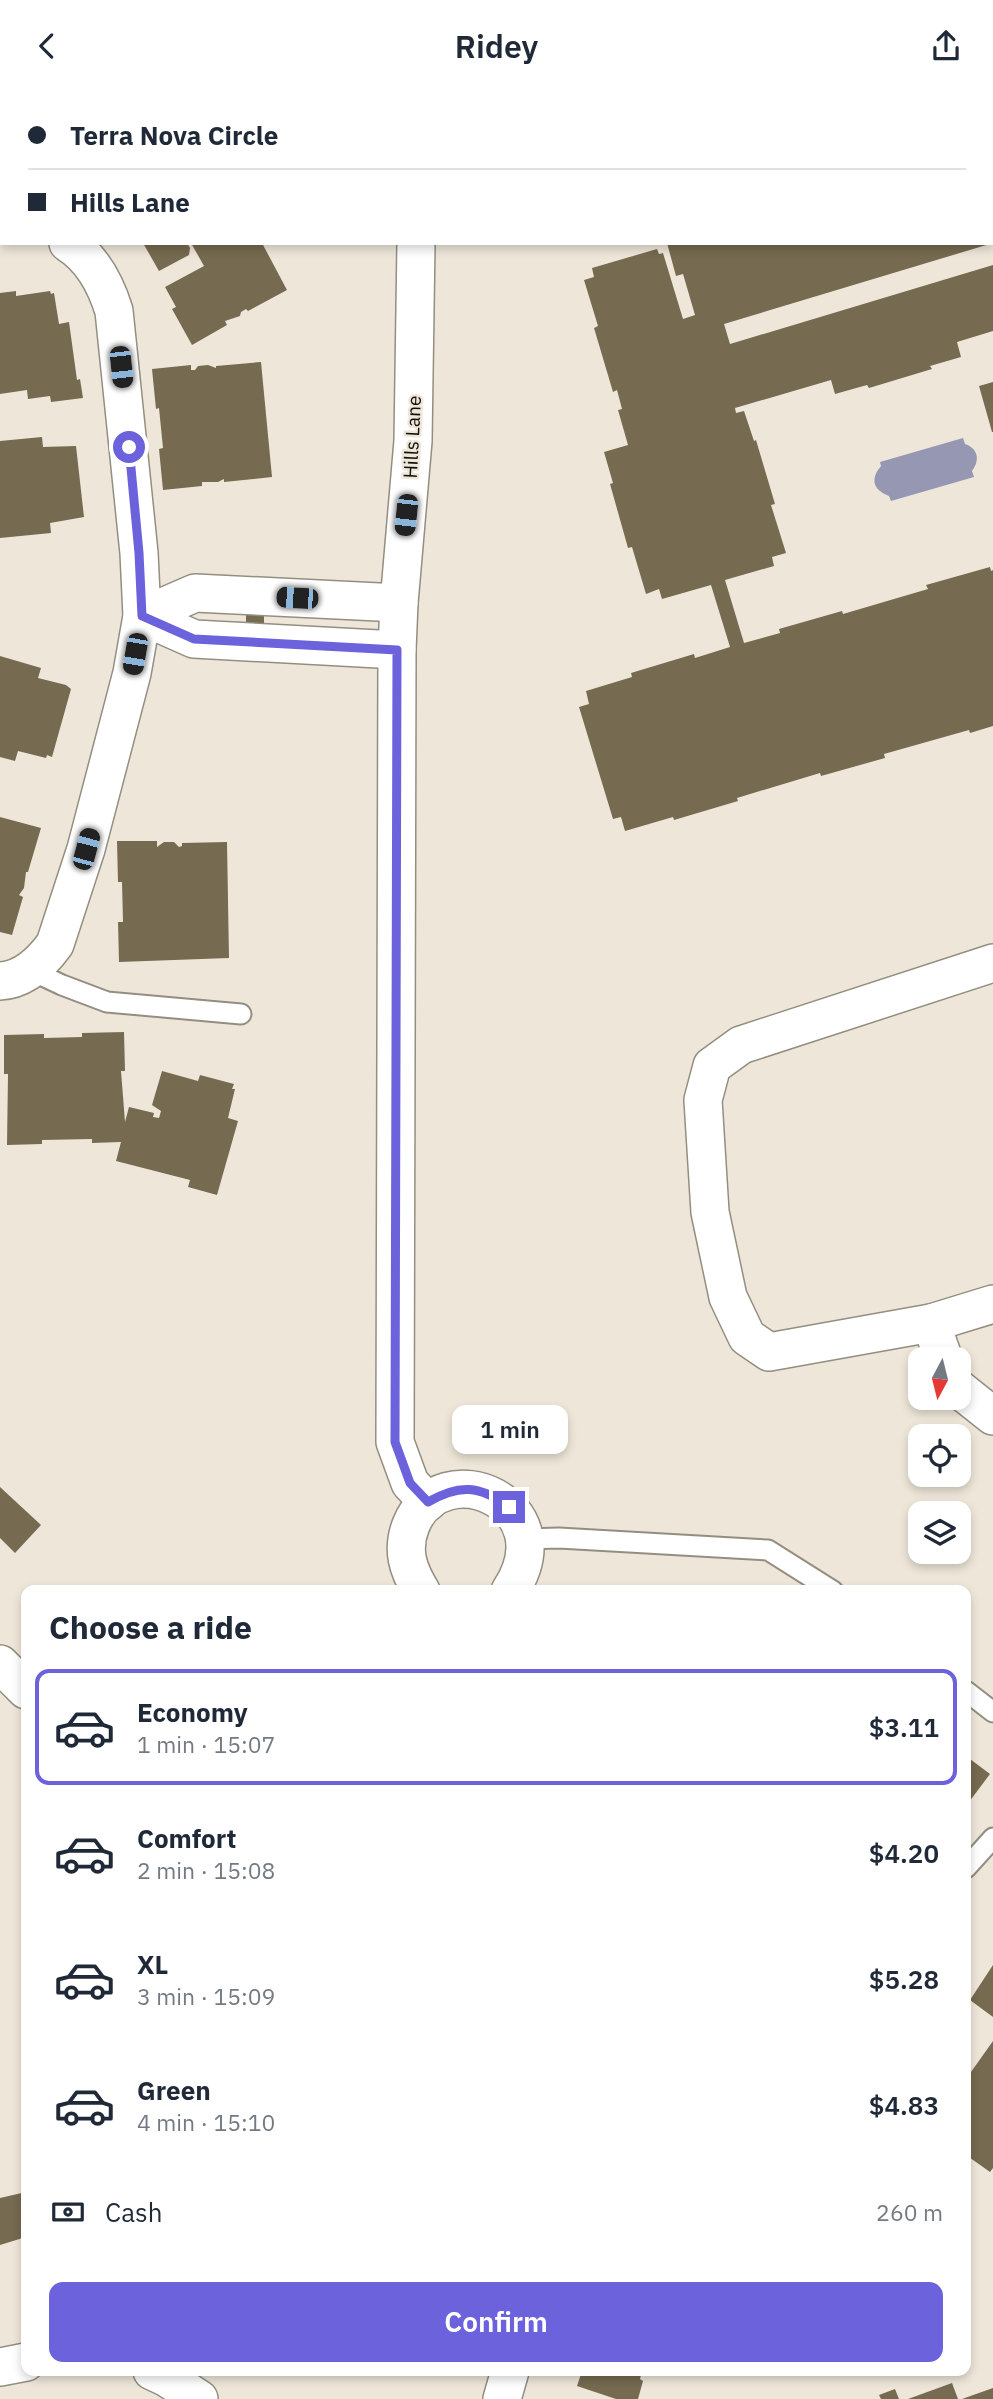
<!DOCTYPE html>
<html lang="en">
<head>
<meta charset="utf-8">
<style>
  body { margin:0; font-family:"IBM Plex Sans",sans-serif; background:#f2f2f3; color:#1f2937; height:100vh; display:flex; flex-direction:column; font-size:26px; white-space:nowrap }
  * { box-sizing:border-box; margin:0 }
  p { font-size:23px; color:#747a83 }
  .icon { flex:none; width:38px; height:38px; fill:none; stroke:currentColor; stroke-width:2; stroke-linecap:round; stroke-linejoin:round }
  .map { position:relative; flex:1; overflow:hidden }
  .panel { position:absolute; left:21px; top:1494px; width:950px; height:791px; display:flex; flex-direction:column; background:#fff; border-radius:14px; box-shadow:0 4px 10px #0003 }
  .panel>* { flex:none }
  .top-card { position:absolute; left:0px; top:0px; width:994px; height:154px; box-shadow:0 4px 10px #0003; display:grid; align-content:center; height:154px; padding:0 28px; background:#fff }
  .needle { width:46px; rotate:187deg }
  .fabs { position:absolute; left:908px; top:1256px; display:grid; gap:14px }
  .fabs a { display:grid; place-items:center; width:63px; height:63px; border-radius:14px; background:#fff; box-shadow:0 4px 10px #0003; font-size:35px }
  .end { position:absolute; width:32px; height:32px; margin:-16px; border:9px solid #6b62dc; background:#fff; box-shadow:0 0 0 4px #fff }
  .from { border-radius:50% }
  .bubble { position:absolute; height:49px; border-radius:14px; background:#fff; box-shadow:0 4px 10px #0003; font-size:23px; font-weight:600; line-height:49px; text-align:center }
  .car { position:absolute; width:21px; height:42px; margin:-21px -10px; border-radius:9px; box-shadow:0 0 5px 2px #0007; background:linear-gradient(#222 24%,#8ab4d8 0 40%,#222 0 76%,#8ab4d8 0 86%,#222 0) }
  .top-card b { display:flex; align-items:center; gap:24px; height:66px; font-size:26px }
  .top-card b+b { border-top:2px solid #e0e1e3 }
  .top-card i { width:18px; height:18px; background:#1f2937 }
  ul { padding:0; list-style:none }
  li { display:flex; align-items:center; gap:21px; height:116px; margin:0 14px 10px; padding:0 14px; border:4px solid transparent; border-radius:14px }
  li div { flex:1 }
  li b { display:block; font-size:26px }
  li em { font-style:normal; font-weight:600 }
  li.on { border-color:#6b62dc }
  li>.icon { width:63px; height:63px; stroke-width:1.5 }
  h2 { padding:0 28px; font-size:32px; line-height:84px }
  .pay { display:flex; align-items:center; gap:18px; height:77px; padding:0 28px; font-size:26px }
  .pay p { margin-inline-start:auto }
  .button { display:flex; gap:14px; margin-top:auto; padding:14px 28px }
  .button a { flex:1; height:80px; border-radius:14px; background:#6b62dc; color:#fff; font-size:28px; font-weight:600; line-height:80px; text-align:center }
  header { display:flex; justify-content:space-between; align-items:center; height:91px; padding:0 28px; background:#fff; font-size:32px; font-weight:600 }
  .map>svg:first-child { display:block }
</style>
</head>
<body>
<header><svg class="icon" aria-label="back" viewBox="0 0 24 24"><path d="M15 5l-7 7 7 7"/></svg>Ridey<svg class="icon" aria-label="share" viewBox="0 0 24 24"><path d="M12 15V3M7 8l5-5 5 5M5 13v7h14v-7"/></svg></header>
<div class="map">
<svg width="993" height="2308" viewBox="0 0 993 2308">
  <rect width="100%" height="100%" fill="#eee7d9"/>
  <!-- water -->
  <path fill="#9597b3" d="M963,347L965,353C977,357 981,368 972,380L974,386L891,410L889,405C873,399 870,388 881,375L880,371Z"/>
  <!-- building -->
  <g fill="#766a50">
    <polygon points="143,152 187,152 190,157 189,164 159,180"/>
    <polygon points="191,152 262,152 287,199 248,220 246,218 241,221 240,225 225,230 227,234 192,254 172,218 176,216 165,196 204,175"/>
    <polygon points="667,152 993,152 724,233 730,253 993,174 993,240 957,251 961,266 930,275 932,278 869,297 867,294 835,303 831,289 735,317 736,322 744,320 754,350 756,349 775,413 771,414 786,462 772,466 774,475 725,489 744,552 780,542 779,538 842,520 843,523 928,498 926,494 990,476 991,480 993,479 993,635 970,642 969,639 884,663 885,667 821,685 820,682 737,707 738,710 674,729 673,726 625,740 621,726 613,728 579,616 589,613 586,600 632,586 631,582 694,563 695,567 730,556 711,494 662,508 659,498 646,503 632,456 628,457 610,393 613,392 604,361 628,354 618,319 622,318 617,299 613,301 594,237 598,235 584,189 594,186 592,177 657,158 659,163 663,162 683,228 695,224 683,183 676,185"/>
    <polygon points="16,200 16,205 50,200 51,203 54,202 59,233 69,231 77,289 80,288 83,307 51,311 50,305 28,308 27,299 0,303 0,202"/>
    <polygon points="261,271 272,386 224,391 224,388 218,391 202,391 202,395 163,399 159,358 163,357 159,317 156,318 152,278 191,274 191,279 195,279 198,275 208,274 216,277 216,275"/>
    <polygon points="993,291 993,341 992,341 979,295"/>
    <polygon points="42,346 43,356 76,355 84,426 50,432 51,442 0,447 0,350"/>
    <polygon points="246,520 264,521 264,535 246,534"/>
    <polygon points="0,565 41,577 38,587 66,594 71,598 52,666 47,664 46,667 18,660 15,670 0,666"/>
    <polygon points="0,726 41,737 28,781 26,781 24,797 19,804 23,806 12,844 0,841"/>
    <polygon points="117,750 157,750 157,756 164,751 174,751 179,756 182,755 182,752 227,751 229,867 119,871 118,831 123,831 122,791 118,791"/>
    <polygon points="124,941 125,980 121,980 125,1031 129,1016 154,1022 153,1026 159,1027 161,1020 152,1014 162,980 198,990 200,984 234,993 232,998 235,998 228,1027 238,1030 217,1104 188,1096 190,1089 116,1070 121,1051 92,1052 92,1048 42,1049 42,1053 7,1054 8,983 4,983 4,944 44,943 44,947 82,946 82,942"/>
    <polygon points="0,1396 41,1434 15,1462 0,1447"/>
    <polygon points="966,1665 990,1683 966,1715"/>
    <polygon points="993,1874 993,1926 970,1909"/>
    <polygon points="993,1950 993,2077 990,2081 966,2064 966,1988"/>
    <polygon points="26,2101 26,2146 0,2154 0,2107"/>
    <polygon points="582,2280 642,2280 640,2288 643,2290 638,2308 616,2308 577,2295"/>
    <polygon points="952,2292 958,2308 908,2308"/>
    <polygon points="993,2297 993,2308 962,2308"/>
    <polygon points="895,2298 899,2308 881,2308 879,2304"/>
  </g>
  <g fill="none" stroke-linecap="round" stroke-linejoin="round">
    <defs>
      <g id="service">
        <polyline points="30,879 62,894 107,911 241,923"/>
        <polyline points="525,1448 559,1447 768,1459 833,1500"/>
        <polyline points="966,1600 993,1621"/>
        <polyline points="966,1777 993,1747"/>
      </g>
      <g id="minor">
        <polyline points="418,2 418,0"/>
        <polyline points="0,134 2,134"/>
        <polyline points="416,152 413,350 399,512 397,559 395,1351 410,1392 428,1411"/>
        <polyline points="397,559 194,548 142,525 195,502 399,512"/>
        <path d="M0,890C23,889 42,871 55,853L86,758L132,582L142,525L139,462L114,220C106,194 92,167 68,152"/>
        <polyline points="931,1232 769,1261 747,1246 728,1206 710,1121 703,1009 712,975 741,954 993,872"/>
        <polyline points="944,1269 931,1232 993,1213"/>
        <polyline points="959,1298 993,1325"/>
        <path d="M421,1500C408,1479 401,1459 411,1434C441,1359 568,1412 510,1500"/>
        <polyline points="0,1573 26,1599"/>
        <polyline points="0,2276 26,2271"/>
        <polyline points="152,2280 167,2287 199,2308"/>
        <polyline points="502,2308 510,2280"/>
      </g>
    </defs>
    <!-- service casing -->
    <use href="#service" stroke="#938e80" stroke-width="23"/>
    <!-- minor casing -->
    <use href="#minor" stroke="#938e80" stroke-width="40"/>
    <!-- service -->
    <use href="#service" stroke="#fff" stroke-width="19"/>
    <!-- minor -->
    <use href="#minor" stroke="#fff" stroke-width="37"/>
  </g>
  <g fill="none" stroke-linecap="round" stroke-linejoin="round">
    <!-- route -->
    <path stroke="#6b62dc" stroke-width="9" d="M129,356L139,462L142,525L194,548L397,559L395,1351L410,1392L428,1411C459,1393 480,1394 509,1416"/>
  </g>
  <g text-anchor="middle" stroke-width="5" stroke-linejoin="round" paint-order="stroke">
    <!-- street labels -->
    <g font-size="19" fill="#12100b" stroke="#eee7d9">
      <text transform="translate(412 346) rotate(-87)" y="7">Hills Lane</text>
    </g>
  </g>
</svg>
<div class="fabs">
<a><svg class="needle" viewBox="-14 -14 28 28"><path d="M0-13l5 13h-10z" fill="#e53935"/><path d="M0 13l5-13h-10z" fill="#747a83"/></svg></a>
<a><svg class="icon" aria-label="locate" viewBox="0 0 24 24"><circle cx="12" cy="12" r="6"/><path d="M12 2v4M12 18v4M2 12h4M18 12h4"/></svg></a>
<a><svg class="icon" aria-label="layers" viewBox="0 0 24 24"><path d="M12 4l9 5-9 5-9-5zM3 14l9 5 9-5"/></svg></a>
</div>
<i class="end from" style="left:129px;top:356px"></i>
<i class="end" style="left:509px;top:1416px"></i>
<div class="bubble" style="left:452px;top:1314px;width:116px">1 min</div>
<i class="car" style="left:121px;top:276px;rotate:174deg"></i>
<i class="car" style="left:406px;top:424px;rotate:186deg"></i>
<i class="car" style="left:297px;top:507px;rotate:273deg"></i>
<i class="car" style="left:135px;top:563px;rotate:190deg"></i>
<i class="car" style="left:86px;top:758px;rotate:15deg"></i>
<div class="top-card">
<b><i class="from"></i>Terra Nova Circle</b>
<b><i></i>Hills Lane</b>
</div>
<section class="panel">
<h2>Choose a ride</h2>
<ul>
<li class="on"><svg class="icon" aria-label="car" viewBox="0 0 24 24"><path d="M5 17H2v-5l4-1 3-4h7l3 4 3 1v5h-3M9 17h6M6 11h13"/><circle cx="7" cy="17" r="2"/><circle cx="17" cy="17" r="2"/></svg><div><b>Economy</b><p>1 min · 15:07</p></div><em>$3.11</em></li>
<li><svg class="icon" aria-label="car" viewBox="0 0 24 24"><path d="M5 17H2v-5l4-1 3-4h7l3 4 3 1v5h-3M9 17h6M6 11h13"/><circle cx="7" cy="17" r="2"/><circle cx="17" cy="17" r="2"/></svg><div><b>Comfort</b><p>2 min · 15:08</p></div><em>$4.20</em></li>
<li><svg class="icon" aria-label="car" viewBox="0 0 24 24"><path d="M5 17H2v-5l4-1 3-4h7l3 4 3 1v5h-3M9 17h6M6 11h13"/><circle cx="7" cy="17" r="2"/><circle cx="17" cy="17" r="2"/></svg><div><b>XL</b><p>3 min · 15:09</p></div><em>$5.28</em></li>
<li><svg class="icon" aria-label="car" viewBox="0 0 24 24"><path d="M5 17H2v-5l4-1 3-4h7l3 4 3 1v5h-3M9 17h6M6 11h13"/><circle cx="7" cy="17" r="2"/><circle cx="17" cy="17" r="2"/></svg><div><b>Green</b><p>4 min · 15:10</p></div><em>$4.83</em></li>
</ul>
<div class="pay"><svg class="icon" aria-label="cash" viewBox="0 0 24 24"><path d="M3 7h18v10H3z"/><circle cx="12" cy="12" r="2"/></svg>Cash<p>260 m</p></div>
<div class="button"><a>Confirm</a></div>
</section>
</div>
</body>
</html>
